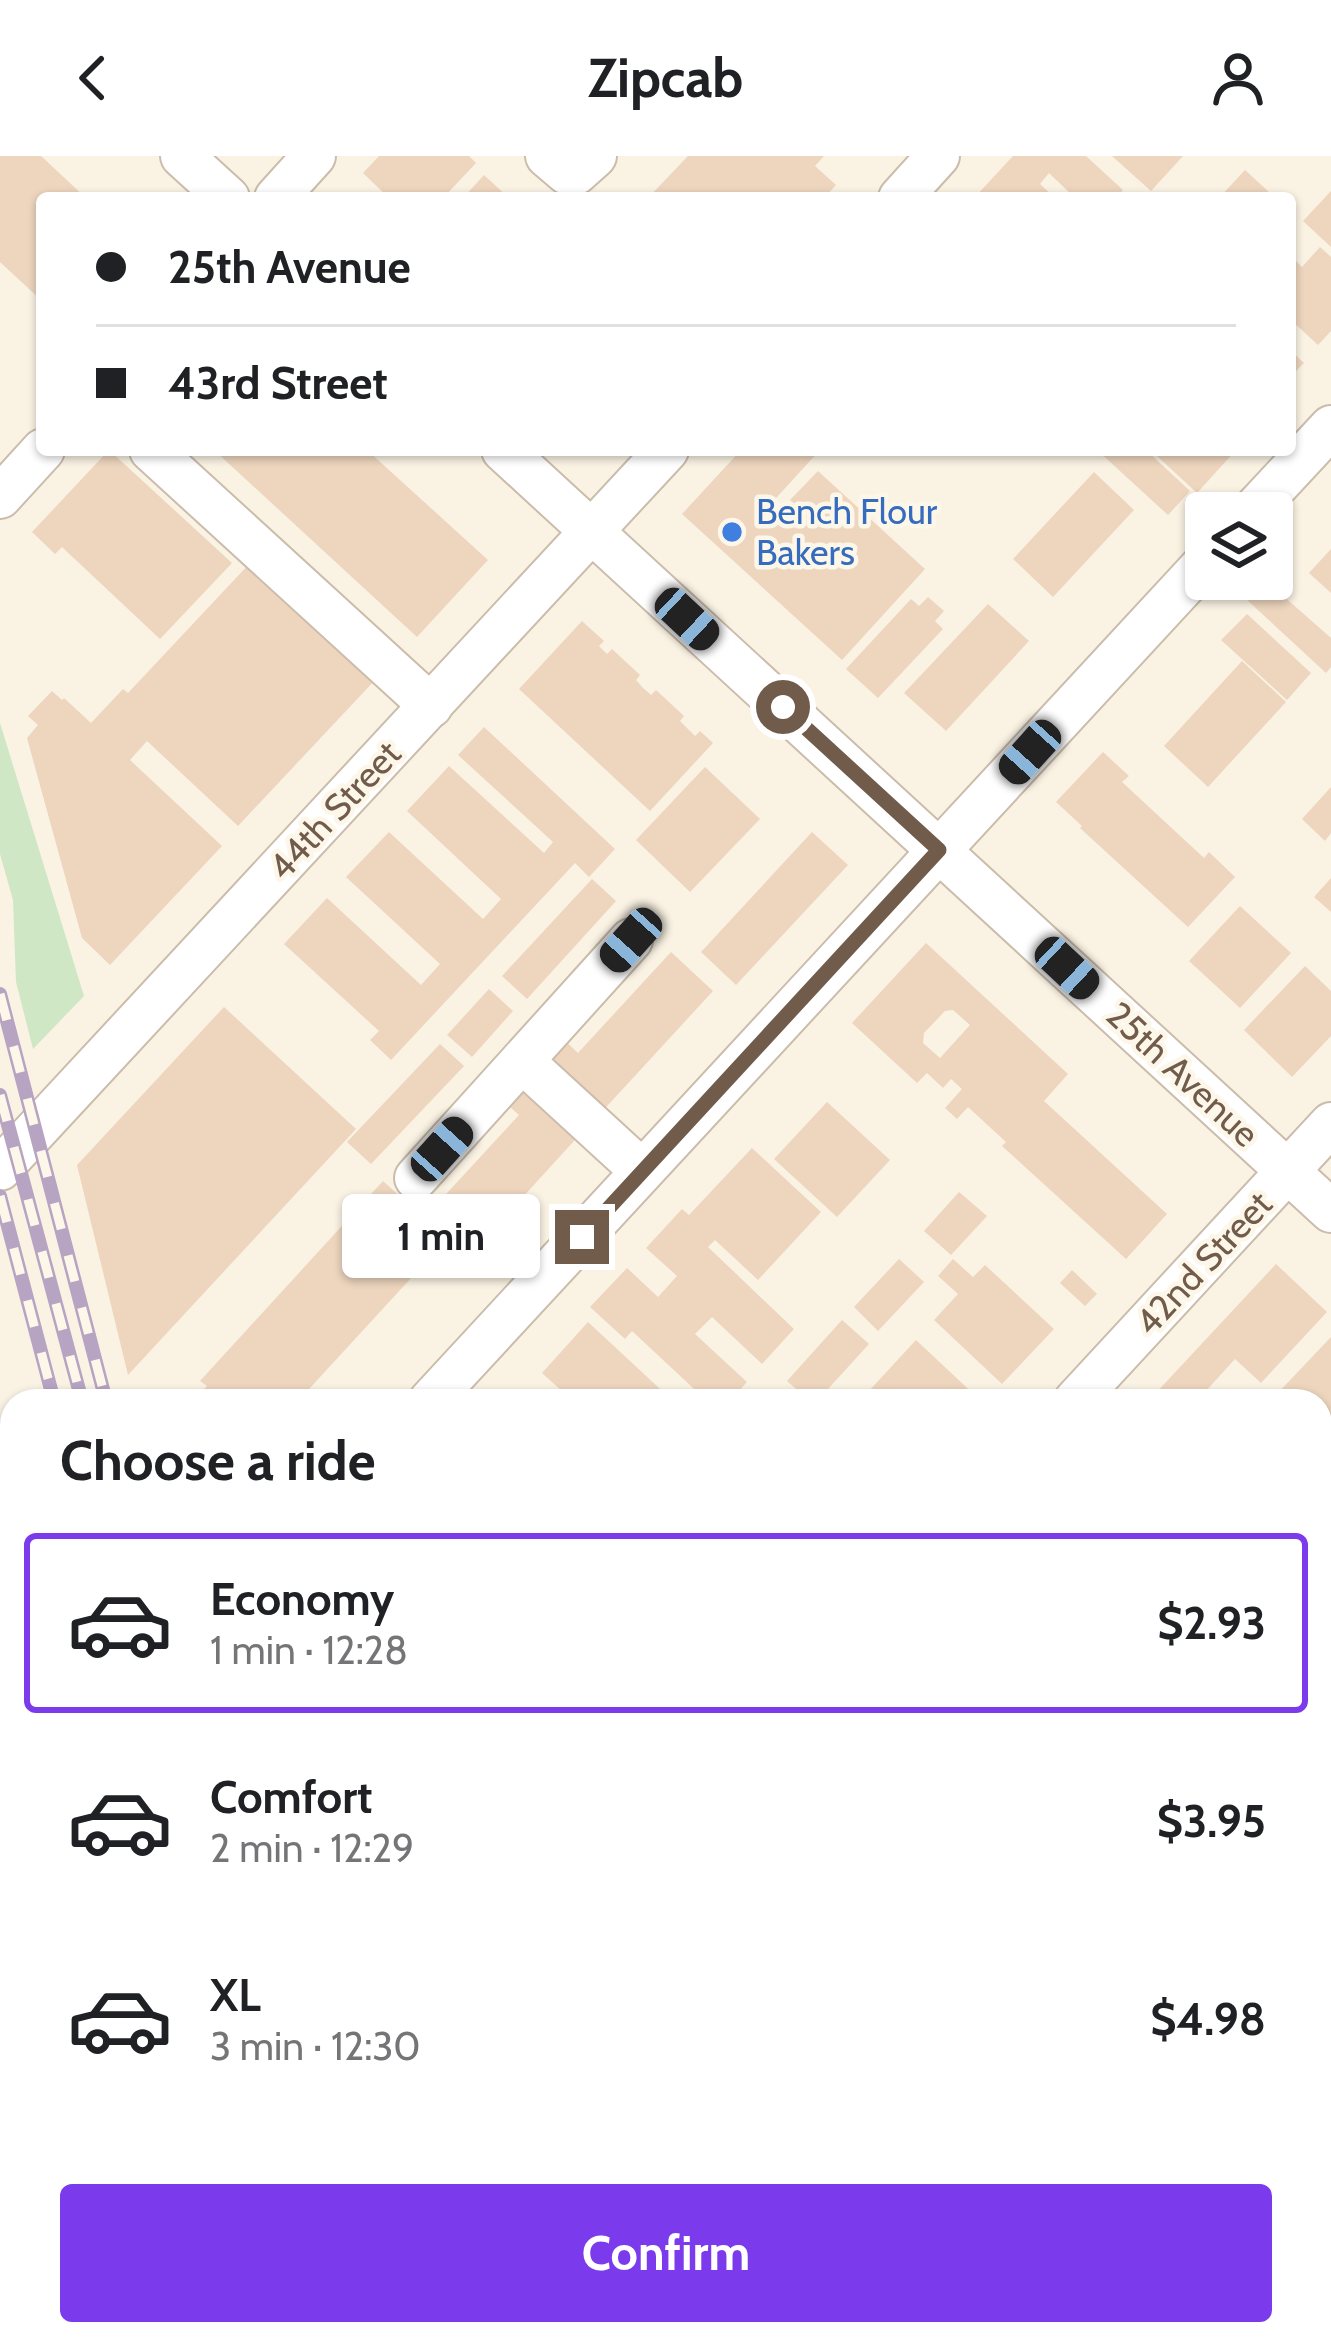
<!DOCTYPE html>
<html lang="en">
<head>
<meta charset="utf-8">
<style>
  body { margin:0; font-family:Cabin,sans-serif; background:#f2f2f2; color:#202124; height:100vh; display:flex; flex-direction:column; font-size:45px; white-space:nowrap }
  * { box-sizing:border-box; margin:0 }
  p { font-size:39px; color:#757577 }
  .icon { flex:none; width:66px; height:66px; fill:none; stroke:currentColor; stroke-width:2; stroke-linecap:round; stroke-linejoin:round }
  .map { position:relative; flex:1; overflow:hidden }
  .panel { position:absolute; left:0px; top:1233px; width:1332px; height:957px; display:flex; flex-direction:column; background:#fff; border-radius:36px 36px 0 0; box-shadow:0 3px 9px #0004 }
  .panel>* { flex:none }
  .top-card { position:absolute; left:36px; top:36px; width:1260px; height:264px; border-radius:12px; box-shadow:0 3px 9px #0004; display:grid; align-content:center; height:264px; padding:0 60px; background:#fff }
  .buttons { position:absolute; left:1185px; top:336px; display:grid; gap:24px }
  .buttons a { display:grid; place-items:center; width:108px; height:108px; border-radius:12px; background:#fff; box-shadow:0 3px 9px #0004; font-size:60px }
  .end { position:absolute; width:54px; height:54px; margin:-27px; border:15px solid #715c4c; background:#fff; box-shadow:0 0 0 6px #fff }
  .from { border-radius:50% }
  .bubble { position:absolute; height:84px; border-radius:12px; background:#fff; box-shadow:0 3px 9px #0004; font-size:39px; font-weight:700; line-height:84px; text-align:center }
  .car { position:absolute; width:36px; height:72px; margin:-36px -18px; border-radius:15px; box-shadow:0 0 9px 3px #0007; background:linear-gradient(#222 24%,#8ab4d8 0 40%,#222 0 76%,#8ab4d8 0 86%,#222 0) }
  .top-card b { display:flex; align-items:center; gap:42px; height:114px; font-size:45px }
  .top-card b+b { border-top:3px solid #e0e0e0 }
  .top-card i { width:30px; height:30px; background:#202124 }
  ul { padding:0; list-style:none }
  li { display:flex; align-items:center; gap:36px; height:180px; margin:0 24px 18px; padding:0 36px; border:6px solid transparent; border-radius:12px }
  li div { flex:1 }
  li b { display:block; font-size:45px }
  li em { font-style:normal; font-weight:700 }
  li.current { border-color:#7c3aed }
  li>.icon { width:108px; height:108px; stroke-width:1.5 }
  h2 { padding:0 60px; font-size:54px; line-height:144px }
  .button { display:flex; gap:24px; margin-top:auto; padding:24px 60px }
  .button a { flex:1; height:138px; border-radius:12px; background:#7c3aed; color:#fff; font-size:48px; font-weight:700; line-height:138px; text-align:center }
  header { display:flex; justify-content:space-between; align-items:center; height:156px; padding:0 60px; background:#fff; font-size:54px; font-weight:700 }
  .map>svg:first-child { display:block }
</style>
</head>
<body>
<header><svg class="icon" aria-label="back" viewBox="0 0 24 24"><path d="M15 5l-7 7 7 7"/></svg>Zipcab<svg class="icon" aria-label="person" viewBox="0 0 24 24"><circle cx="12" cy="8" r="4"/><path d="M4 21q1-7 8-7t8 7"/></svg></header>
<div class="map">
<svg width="1331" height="2189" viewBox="0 0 1331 2189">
  <rect width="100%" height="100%" fill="#faf3e4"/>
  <!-- green -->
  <g fill="#cfe7c4">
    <polygon points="0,567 84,840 33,893 16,826 13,744 0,698"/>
    <polygon points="0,1583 12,1588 12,1744 0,1740"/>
    <polygon points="0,1923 12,1926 12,1989 0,1983"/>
    <polygon points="465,2178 654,2178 674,2189 491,2189"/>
    <polygon points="883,2178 1126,2178 1152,2189 903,2189"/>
  </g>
  <!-- building -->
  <g fill="#edd5be" fill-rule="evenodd">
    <polygon points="0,0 41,0 86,42 42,42 42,145 0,106"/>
    <polygon points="379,0 469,0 476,7 443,42 389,42 363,17"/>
    <polygon points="688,0 824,0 815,10 836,29 824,42 781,42 776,37 771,42 648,42"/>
    <polygon points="1013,0 1086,0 1123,34 1115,42 1075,42 1049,17 1040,28 1055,42 974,42"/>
    <polygon points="1112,0 1183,0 1151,35"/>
    <polygon points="1245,14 1270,37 1265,42 1219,42"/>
    <polygon points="484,19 509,42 463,42"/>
    <polygon points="1331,35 1331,91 1303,65"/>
    <polygon points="1320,91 1331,101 1331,175 1318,189 1290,163 1290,99 1302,111"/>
    <polygon points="1290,194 1304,207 1290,221"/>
    <polygon points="109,294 232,407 160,483 62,391 55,398 32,376"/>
    <polygon points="214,294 367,294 488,404 417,481"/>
    <polygon points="741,294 820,294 756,364 765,372 773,364 779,369 787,361 793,366 803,355 790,344 818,315 925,413 842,504 682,358"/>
    <polygon points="1097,294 1146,294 1190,335 1168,359"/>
    <polygon points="1162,294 1236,294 1197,337 1157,300"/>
    <polygon points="1094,316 1134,354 1053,441 1013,403"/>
    <polygon points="1331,393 1331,437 1309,417"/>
    <polygon points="251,406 376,523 238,670 147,585 130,604 222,690 110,809 82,782 27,582 38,569 28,560 52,535 62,544 64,542 91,567 123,533 128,537"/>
    <polygon points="1264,423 1331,482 1331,511 1326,517 1246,443"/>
    <polygon points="928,441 944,455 935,465 943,473 878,542 846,513 911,443 919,450"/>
    <polygon points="988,448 1029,485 946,575 904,537"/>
    <polygon points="1247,458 1311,517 1287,544 1221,484"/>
    <polygon points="582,465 604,485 599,490 607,498 612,493 640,519 636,524 643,532 651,539 656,534 684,560 680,565 695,580 700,575 713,587 650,655 519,533"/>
    <polygon points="1242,505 1286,546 1208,631 1164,590"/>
    <polygon points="484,571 615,693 589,721 575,707 391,904 370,884 379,875 284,788 327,742 421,829 440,808 346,721 389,676 483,763 501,743 407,655 449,610 544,697 553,686 458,599"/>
    <polygon points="1103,596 1129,620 1122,626 1204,702 1209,696 1235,721 1188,771 1080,672 1082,670 1056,646"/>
    <polygon points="705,611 760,663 690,736 636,684"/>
    <polygon points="1331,631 1331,677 1325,685 1302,663"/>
    <polygon points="812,676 848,709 736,829 701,796"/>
    <polygon points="1331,722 1331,756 1314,741"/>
    <polygon points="592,723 616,745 527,843 502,820"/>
    <polygon points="1240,750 1291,797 1240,852 1189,805"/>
    <path d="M926,787L1068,918L1044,945L1167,1058L1126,1103L1002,990L1006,986L968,951L957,963L945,952L962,933L951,923L943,932L927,917L917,927L852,867ZM953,854L970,869L940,902L923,887L924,877L945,855Z"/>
    <polygon points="671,796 713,835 597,961 536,905 559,879 578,897"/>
    <polygon points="1305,810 1331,835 1331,880 1292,921 1244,874"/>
    <polygon points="489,833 513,855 472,901 447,879"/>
    <polygon points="224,851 356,973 128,1219 77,1009"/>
    <polygon points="440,888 464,910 371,1008 347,986"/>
    <polygon points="524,919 584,974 467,1102 447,1083 298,1245 193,1245 207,1230 200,1225 383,1025 424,1062 519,959 501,943"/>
    <polygon points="827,946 890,1004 837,1061 774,1003"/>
    <polygon points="752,992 821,1056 758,1124 715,1084 708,1091 794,1173 762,1208 712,1161 695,1178 747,1226 730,1245 707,1245 632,1175 625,1183 590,1151 627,1112 658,1141 677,1120 646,1092 682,1053 689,1059"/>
    <polygon points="959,1036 987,1060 951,1099 924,1075"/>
    <polygon points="899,1103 924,1126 878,1175 854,1151"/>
    <polygon points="953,1103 973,1121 985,1109 1054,1173 1002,1228 934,1164 958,1138 938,1120"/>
    <polygon points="1276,1108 1327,1156 1261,1227 1235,1203 1205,1236 1215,1245 1161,1245 1154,1239"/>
    <polygon points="1072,1114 1097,1138 1085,1150 1060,1127"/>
    <polygon points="842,1164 869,1188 817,1245 810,1245 787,1225"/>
    <polygon points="588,1166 673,1245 573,1245 542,1217"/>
    <polygon points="1331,1181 1331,1284 1327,1289 1320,1282 1320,1245 1280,1245 1275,1240"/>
    <polygon points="916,1184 981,1245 878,1245 868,1236"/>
    <polygon points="0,1329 12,1372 12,1453 0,1456"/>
    <polygon points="1320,1349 1331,1359 1331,1365 1320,1377"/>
    <polygon points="1323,1419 1331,1427 1331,1528 1320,1518 1320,1423"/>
    <polygon points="1331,1749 1331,1811 1326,1810 1320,1816 1320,1760"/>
    <polygon points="1320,1857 1331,1868 1331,1879 1320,1891"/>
    <polygon points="1331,1912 1331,1970 1324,1978 1331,1990 1331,2031 1320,2026 1320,1923"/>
    <polygon points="10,2178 215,2178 225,2182 227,2189 0,2189 0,2185"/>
  </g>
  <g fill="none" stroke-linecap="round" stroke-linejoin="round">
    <defs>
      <g id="minor">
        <polyline points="182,0 228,42"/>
        <polyline points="547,0 567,17 576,17 595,0"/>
        <polyline points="276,42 314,0"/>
        <polyline points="900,42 938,0"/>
        <polyline points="151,294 431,550"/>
        <polyline points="503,294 1331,1055"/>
        <polyline points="0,341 43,294"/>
        <polyline points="1251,357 1331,271"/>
        <polyline points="522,905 642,1015"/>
        <polyline points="0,1013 667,294"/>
        <polyline points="416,1022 631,784"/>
        <polyline points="430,1245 1206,406"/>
        <polyline points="1075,1245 1331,968"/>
        <polyline points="1320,1675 1331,1663"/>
      </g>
      <g id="major">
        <polyline points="0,1543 12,1548"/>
        <polyline points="0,2012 12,2017"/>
        <polyline points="1320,2098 1331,2102"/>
        <polyline points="398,2178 424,2189"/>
      </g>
      <g id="highway">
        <polyline points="0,1788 12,1792"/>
        <polyline points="0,1875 12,1878"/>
        <polyline points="773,2178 794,2189"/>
        <polyline points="1188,2178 1214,2189"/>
      </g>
    </defs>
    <!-- minor casing -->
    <use href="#minor" stroke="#cbbcab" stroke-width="46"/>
    <!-- major casing -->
    <use href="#major" stroke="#d7d1cd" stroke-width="58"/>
    <!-- highway casing -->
    <use href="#highway" stroke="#d7d1cd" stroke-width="64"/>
    <!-- minor -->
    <use href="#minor" stroke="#fff" stroke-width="42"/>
    <!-- major -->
    <use href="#major" stroke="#f4dca1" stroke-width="54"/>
    <!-- highway -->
    <use href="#highway" stroke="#f0bba0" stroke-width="60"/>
    <defs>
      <g id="rail">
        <polyline points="0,838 106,1245"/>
        <polyline points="0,939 82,1245"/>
        <polyline points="0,1040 54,1245"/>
        <polyline points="295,2178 298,2189"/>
        <polyline points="323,2178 326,2189"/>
        <polyline points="347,2178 350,2189"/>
      </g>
    </defs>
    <!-- rail casing -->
    <use href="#rail" stroke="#b7a4c3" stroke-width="14"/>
    <!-- rail -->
    <use href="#rail" stroke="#fdf7ea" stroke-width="9" stroke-dasharray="27" stroke-linecap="butt"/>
  </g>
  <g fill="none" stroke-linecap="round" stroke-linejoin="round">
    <!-- route -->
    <polyline stroke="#715c4c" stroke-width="15" points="582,1081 939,694 783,551"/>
  </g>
  <!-- markers -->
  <circle fill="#3f7fe0" stroke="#fdf7ea" stroke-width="4.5" cx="732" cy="376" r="12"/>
  <g text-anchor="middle" stroke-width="9" stroke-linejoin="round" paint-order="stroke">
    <!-- shop labels -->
    <g font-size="36" fill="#366cbe" stroke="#fdf7ea" text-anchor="start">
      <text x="756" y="368">Bench Flour<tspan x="756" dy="41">Bakers</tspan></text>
    </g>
    <!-- street labels -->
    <g font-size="36" fill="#715c4c" stroke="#fdf7ea">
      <text transform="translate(334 654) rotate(-47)" y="13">44th Street</text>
      <text transform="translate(1183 918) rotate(43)" y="13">25th Avenue</text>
      <text transform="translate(1203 1107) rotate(-47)" y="13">42nd Street</text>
    </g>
  </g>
</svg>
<div class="buttons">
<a><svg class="icon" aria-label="layers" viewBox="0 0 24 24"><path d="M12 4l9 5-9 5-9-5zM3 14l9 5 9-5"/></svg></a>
</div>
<i class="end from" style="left:783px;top:551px"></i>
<i class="end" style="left:582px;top:1081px"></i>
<div class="bubble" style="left:342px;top:1038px;width:198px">1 min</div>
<i class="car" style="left:687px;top:463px;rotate:133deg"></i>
<i class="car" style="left:1030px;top:596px;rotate:222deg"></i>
<i class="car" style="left:631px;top:784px;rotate:222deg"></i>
<i class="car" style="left:1067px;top:812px;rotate:133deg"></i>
<i class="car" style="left:442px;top:993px;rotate:42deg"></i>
<div class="top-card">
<b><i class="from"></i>25th Avenue</b>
<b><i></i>43rd Street</b>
</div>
<section class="panel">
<h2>Choose a ride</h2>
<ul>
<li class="current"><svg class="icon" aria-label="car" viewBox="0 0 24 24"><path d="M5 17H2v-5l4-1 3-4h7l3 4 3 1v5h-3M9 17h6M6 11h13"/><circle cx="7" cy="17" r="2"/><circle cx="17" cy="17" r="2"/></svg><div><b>Economy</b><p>1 min · 12:28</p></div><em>$2.93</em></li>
<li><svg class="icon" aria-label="car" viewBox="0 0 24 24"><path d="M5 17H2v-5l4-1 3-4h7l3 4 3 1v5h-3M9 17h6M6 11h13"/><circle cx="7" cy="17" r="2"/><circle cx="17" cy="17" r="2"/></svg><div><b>Comfort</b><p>2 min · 12:29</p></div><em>$3.95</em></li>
<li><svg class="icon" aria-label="car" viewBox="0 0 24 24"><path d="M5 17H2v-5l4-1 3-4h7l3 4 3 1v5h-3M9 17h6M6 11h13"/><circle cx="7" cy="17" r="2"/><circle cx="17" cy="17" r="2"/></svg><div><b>XL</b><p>3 min · 12:30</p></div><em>$4.98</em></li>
</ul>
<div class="button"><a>Confirm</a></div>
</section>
</div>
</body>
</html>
